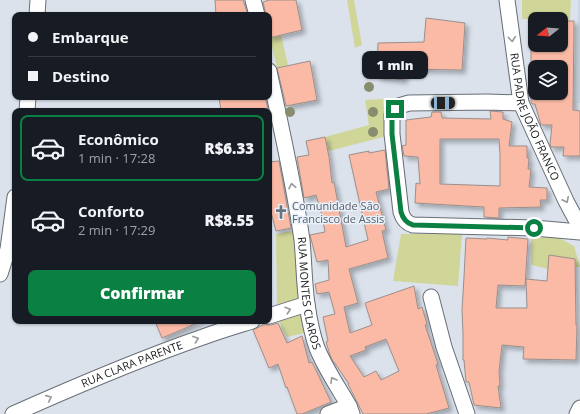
<!DOCTYPE html>
<html lang="pt">
<head>
<meta charset="utf-8">
<style>
  body { margin:0; font-family:"Open Sans",sans-serif; background:#20242c; color:#f1f3f6; height:100vh; display:flex; flex-direction:column; font-size:15px; white-space:nowrap }
  * { box-sizing:border-box; margin:0 }
  p { font-size:13px; color:#9ea1a6 }
  .icon { flex:none; width:22px; height:22px; fill:none; stroke:currentColor; stroke-width:2; stroke-linecap:round; stroke-linejoin:round }
  .map { position:relative; flex:1; overflow:hidden }
  .side { position:absolute; left:12px; top:108px; width:260px; height:216px; display:flex; flex-direction:column; background:#171b24; border-radius:8px; box-shadow:0 1px 3px #0004 }
  .side>* { flex:none }
  .top-card { position:absolute; left:12px; top:12px; width:260px; height:88px; border-radius:8px; box-shadow:0 1px 3px #0004; display:grid; align-content:center; height:88px; padding:0 16px; background:#171b24 }
  .needle { width:26px; rotate:253deg }
  .buttons { position:absolute; left:528px; top:12px; display:grid; gap:8px }
  .buttons a { display:grid; place-items:center; width:40px; height:40px; border-radius:8px; background:#171b24; box-shadow:0 1px 3px #0004; font-size:20px }
  .end { position:absolute; width:18px; height:18px; margin:-9px; border:5px solid #0b8043; background:#fff; box-shadow:0 0 0 2px #fff }
  .from { border-radius:50% }
  .bubble { position:absolute; height:28px; border-radius:8px; background:#171b24; box-shadow:0 1px 3px #0004; font-size:13px; font-weight:800; line-height:28px; text-align:center }
  .car { position:absolute; width:12px; height:24px; margin:-12px -6px; border-radius:5px; box-shadow:0 0 3px 1px #0007; background:linear-gradient(#222 24%,#8ab4d8 0 40%,#222 0 76%,#8ab4d8 0 86%,#222 0) }
  .top-card b { display:flex; align-items:center; gap:14px; height:38px; font-size:15px }
  .top-card b+b { border-top:1px solid #363941 }
  .top-card i { width:10px; height:10px; background:#f1f3f6 }
  ul { padding:7px 0 0; list-style:none }
  li { display:flex; align-items:center; gap:12px; height:66px; margin:0 8px 6px; padding:0 8px; border:2px solid transparent; border-radius:8px }
  li div { flex:1 }
  li b { display:block; font-size:15px }
  li em { font-style:normal; font-weight:800 }
  li.current { border-color:#0b8043 }
  li>.icon { width:36px; height:36px; stroke-width:1.5 }
  .primary-button { display:flex; gap:8px; margin-top:auto; padding:8px 16px }
  .primary-button a { flex:1; height:46px; border-radius:8px; background:#0b8043; color:#fff; font-size:16px; font-weight:800; line-height:46px; text-align:center }
  .map>svg:first-child { display:block }
</style>
</head>
<body>
<div class="map">
<svg width="580" height="414" viewBox="0 0 580 414">
  <defs>
    <filter id="shadow"><feDropShadow dx="3.5" dy="3.5" stdDeviation="2" flood-color="#0004"/></filter>
  </defs>
  <rect width="100%" height="100%" fill="#dbe2ec"/>
  <!-- built -->
  <rect fill="#c9d6e6" x="578" y="0" width="2" height="103"/>
  <!-- green -->
  <g fill="#d0d698">
    <polygon points="347,0 354,0 362,45 355,48"/>
    <polygon points="522,0 571,0 570,20 561,20 561,19 522,19"/>
    <polygon points="281,35 288,65 277,68 270,38"/>
    <polygon points="383,99 387,136 329,151 325,137 369,125 365,100"/>
    <polygon points="297,230 304,304 277,310 276,234"/>
    <polygon points="401,234 462,234 458,286 393,281"/>
    <polygon points="557,237 574,246 580,267 575,267 574,259 550,255 548,269 531,265 531,238"/>
    <polygon points="299,311 306,316 309,332 287,337 277,318"/>
  </g>
  <!-- building -->
  <g fill="#fbbaa5" stroke="#9b8f8b" fill-rule="evenodd" filter="url(#shadow)">
    <polygon points="215,0 243,0 248,15 216,15"/>
    <polygon points="269,0 296,0 302,30 269,38 269,15 266,15 263,2"/>
    <polygon points="426,18 465,23 462,70 404,69 404,80 377,77 378,43 424,42"/>
    <polygon points="561,21 574,21 573,110 580,111 580,156 563,156 564,147 551,147 550,144 552,125 541,125 535,104 532,104 531,102 531,93 561,93 561,67 531,67 531,45 561,45"/>
    <polygon points="310,61 317,100 286,106 277,68"/>
    <polygon points="219,97 265,97 268,109 249,111 221,111"/>
    <path d="M490,111L503,112V119L512,122L509,146H527V158H529L528,169H531L529,187L547,188V200H540L541,207L499,208V218L484,217V207L415,203L416,183L420,184L418,157L404,156L402,146L406,145V120L431,117L432,112H441L442,118L491,119ZM440,139H499L500,154V186L440,184Z"/>
    <path d="M325,137L329,157L332,183L334,182L346,247L368,240L349,155L369,151V153L385,150L389,189L376,192L386,230L382,231L388,258L349,269L358,303L344,307L350,333L372,325L365,303L414,286L418,309L422,307L427,324L425,325L438,364L436,365L449,408L426,414H363L348,384H349L334,362H333L330,355L326,342L328,341L323,317L335,314L329,292L317,294L315,284L329,280L328,260L317,262L310,235L325,232L322,215L316,195L304,198L297,157L309,155L306,141ZM386,339L399,371L381,380L376,371L364,377L350,356L366,350L365,347Z"/>
    <polygon points="279,161 291,228 276,231 271,212 270,206 269,206 269,162"/>
    <polygon points="508,237 528,239 525,286 498,285 496,308 527,308 526,279 547,281 549,255 575,259 576,325 577,325 576,360 523,359 524,347 502,345 499,371 500,386 498,386 501,408 474,405 469,382 466,382 464,360 463,360 463,334 462,310 464,277 466,238 487,239 487,238 508,240"/>
    <polygon points="155,321 202,321 162,338"/>
    <polygon points="278,323 287,343 302,336 309,363 312,362 331,402 302,414 297,414 287,387 286,388 278,364 269,368 253,330 265,324 267,325 271,325"/>
  </g>
  <g fill="none" stroke-linecap="round" stroke-linejoin="round">
    <defs>
      <g id="minor">
        <polyline points="253,0 257,15"/>
        <path id="s1" d="M507,0L521,103L566,201L580,227"/>
        <polyline points="37,15 38,0"/>
        <path id="s2" d="M269,71C281,127 294,183 302,240C304,261 304,283 307,304C309,318 312,334 317,348C325,368 338,387 349,406L352,414"/>
        <path d="M521,103L487,102L409,103L399,106L395,109L392,115V134L401,212C403,219 406,223 413,225L534,228L580,232"/>
        <polyline points="27,111 28,97"/>
        <polyline points="0,274 8,249 15,197"/>
        <polyline points="431,297 444,347 467,414"/>
        <polyline points="269,316 307,304"/>
        <path id="s3" d="M13,414C76,386 139,359 203,337C219,331 236,326 252,321"/>
        <polyline points="328,414 349,406"/>
        <polyline points="577,414 580,408"/>
      </g>
    </defs>
    <!-- minor casing -->
    <use href="#minor" stroke="#676e76" stroke-width="17"/>
    <!-- minor -->
    <use href="#minor" stroke="#fff" stroke-width="15"/>
  </g>
  <!-- trees -->
  <g fill="#888d70">
    <circle cx="369" cy="87" r="5"/>
    <circle cx="290" cy="112" r="5"/>
    <circle cx="373" cy="112" r="5"/>
    <circle cx="373" cy="132" r="5"/>
  </g>
  <!-- one-way arrows -->
  <defs><path id="oneway-chevron" d="M-2-3.5L2.5 0L-2 3.5" fill="none" stroke-width="1.6" stroke-linecap="round" stroke-linejoin="round"/></defs>
  <g stroke="#969899">
    <use href="#oneway-chevron" transform="translate(512 39) rotate(83)"/>
    <use href="#oneway-chevron" transform="translate(292 186) rotate(-101)"/>
    <use href="#oneway-chevron" transform="translate(566 200) rotate(64)"/>
    <use href="#oneway-chevron" transform="translate(288 310) rotate(-18)"/>
    <use href="#oneway-chevron" transform="translate(196 339) rotate(-20)"/>
    <use href="#oneway-chevron" transform="translate(333 380) rotate(-120)"/>
    <use href="#oneway-chevron" transform="translate(49 398) rotate(-24)"/>
  </g>
  <g fill="none" stroke-linecap="round" stroke-linejoin="round">
    <!-- route -->
    <path stroke="#0b8043" stroke-width="5" d="M395,109L392,115V134L401,212C403,219 406,223 413,225L534,228"/>
  </g>
  <!-- icons -->
  <defs>
    <symbol id="church-bare" viewBox="-9 -9 18 18"><path d="M-1.2-6h2.4v3.5h3.3v2.4h-3.3V6h-2.4V-.1h-3.3v-2.4h3.3Z" fill="#6b7280" stroke="#e8f0f9" stroke-width="2.5" paint-order="stroke"/></symbol>
  </defs>
  <g fill-rule="evenodd">
    <use href="#church-bare" x="271" y="202" width="20" height="20"/>
  </g>
  <g text-anchor="middle" stroke-width="3" stroke-linejoin="round" paint-order="stroke">
    <!-- street labels -->
    <g font-size="11" fill="#16191c" stroke="#e8f0f9">
      <text dy="4" stroke="none"><textPath href="#s1" startOffset="121">RUA PADRE JOÃO FRANCO</textPath></text>
      <text dy="4" stroke="none"><textPath href="#s2" startOffset="226">RUA MONTES CLAROS</textPath></text>
      <text dy="4" stroke="none"><textPath href="#s3" startOffset="129">RUA CLARA PARENTE</textPath></text>
    </g>
    <!-- worship labels -->
    <g font-size="11" fill="#5b616d" stroke="#e8f0f9" text-anchor="start">
      <text x="292" y="210">Comunidade São<tspan x="292" dy="13">Francisco de Assis</tspan></text>
    </g>
  </g>
</svg>
<div class="buttons">
<a><svg class="needle" viewBox="-14 -14 28 28"><path d="M0-13l5 13h-10z" fill="#e53935"/><path d="M0 13l5-13h-10z" fill="#9ea1a6"/></svg></a>
<a><svg class="icon" aria-label="layers" viewBox="0 0 24 24"><path d="M12 4l9 5-9 5-9-5zM3 14l9 5 9-5"/></svg></a>
</div>
<i class="end from" style="left:534px;top:228px"></i>
<i class="end" style="left:395px;top:109px"></i>
<div class="bubble" style="left:362px;top:51px;width:66px">1 min</div>
<i class="car" style="left:443px;top:103px;rotate:89deg"></i>
<div class="top-card">
<b><i class="from"></i>Embarque</b>
<b><i></i>Destino</b>
</div>
<section class="side">
<ul>
<li class="current"><svg class="icon" aria-label="car" viewBox="0 0 24 24"><path d="M5 17H2v-5l4-1 3-4h7l3 4 3 1v5h-3M9 17h6M6 11h13"/><circle cx="7" cy="17" r="2"/><circle cx="17" cy="17" r="2"/></svg><div><b>Econômico</b><p>1 min · 17:28</p></div><em>R$6.33</em></li>
<li><svg class="icon" aria-label="car" viewBox="0 0 24 24"><path d="M5 17H2v-5l4-1 3-4h7l3 4 3 1v5h-3M9 17h6M6 11h13"/><circle cx="7" cy="17" r="2"/><circle cx="17" cy="17" r="2"/></svg><div><b>Conforto</b><p>2 min · 17:29</p></div><em>R$8.55</em></li>
</ul>
<div class="primary-button"><a>Confirmar</a></div>
</section>
</div>
</body>
</html>
